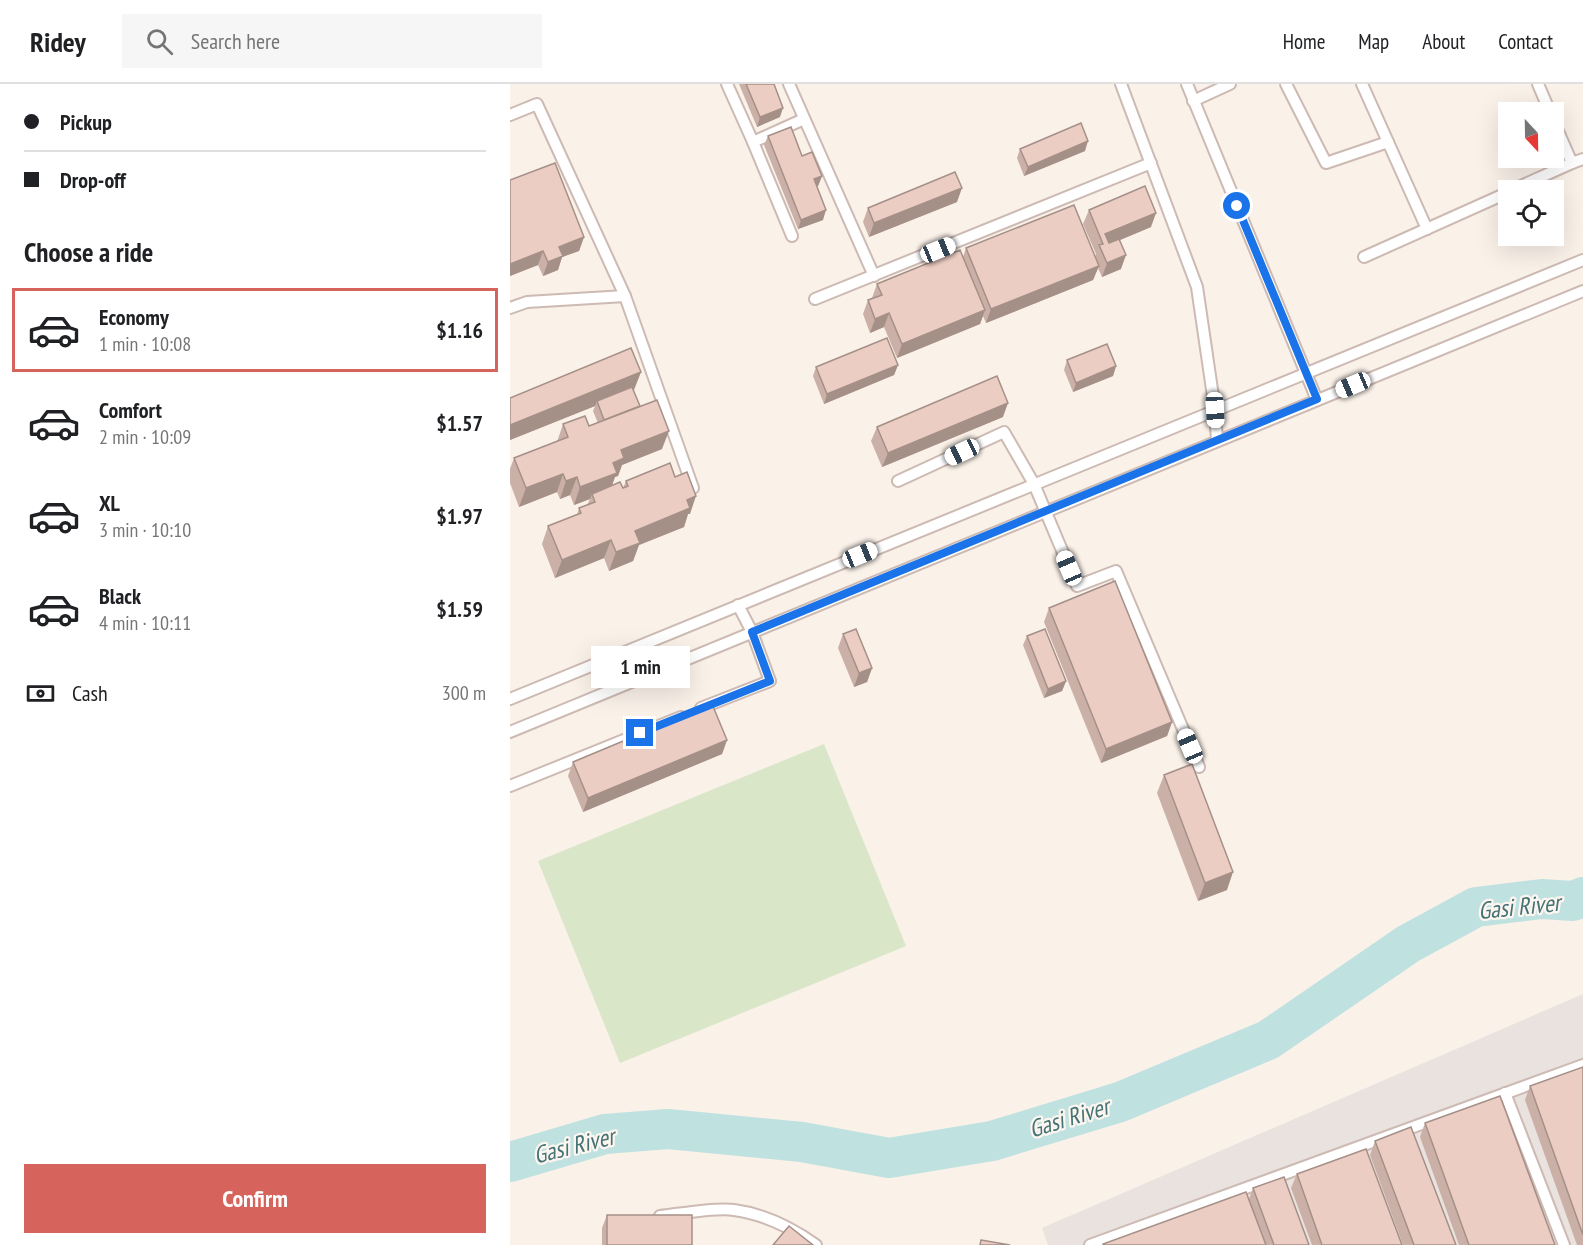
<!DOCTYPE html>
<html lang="en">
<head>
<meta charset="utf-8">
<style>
  body { margin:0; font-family:"PT Sans Narrow",sans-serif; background:#f6f6f6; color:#202124; height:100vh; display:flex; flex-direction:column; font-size:22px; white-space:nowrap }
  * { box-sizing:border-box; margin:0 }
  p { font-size:20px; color:#757577 }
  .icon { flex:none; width:33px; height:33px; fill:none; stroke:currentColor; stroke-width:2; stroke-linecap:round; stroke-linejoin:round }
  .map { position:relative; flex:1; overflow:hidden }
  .panel { display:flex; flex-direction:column; background:#fff; width:510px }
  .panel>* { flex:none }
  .banner { display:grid; align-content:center; height:132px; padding:0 24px; background:#fff }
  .needle { width:39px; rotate:158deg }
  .fabs { position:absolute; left:988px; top:18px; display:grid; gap:12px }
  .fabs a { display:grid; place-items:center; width:66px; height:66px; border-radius:0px; background:#fff; box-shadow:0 6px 24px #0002; font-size:30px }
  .end { position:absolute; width:27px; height:27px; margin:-14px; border:8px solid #1a73e8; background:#fff; box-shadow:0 0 0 3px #fff }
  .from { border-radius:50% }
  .bubble { position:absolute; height:42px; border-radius:0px; background:#fff; box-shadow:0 6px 24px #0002; font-size:20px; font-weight:700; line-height:42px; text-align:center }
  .car { position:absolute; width:18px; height:36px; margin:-18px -9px; border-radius:8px; box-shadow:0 0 4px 2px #0007; background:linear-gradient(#fff 24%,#345 0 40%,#fff 0 76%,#345 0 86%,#fff 0) }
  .banner b { display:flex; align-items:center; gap:21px; height:57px; font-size:22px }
  .banner b+b { border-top:2px solid #e0e0e0 }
  .banner i { width:15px; height:15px; background:#202124 }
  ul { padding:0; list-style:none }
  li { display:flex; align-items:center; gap:18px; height:84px; margin:0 12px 9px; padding:0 12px; border:3px solid transparent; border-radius:0px }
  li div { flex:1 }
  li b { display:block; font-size:22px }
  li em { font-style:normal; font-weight:700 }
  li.current { border-color:#d6645c }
  li>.icon { width:54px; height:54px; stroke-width:1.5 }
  h2 { padding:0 24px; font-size:27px; line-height:72px }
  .pay { display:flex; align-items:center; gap:15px; height:66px; padding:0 24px; font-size:22px }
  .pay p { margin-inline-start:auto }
  .button { display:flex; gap:12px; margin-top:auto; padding:12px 24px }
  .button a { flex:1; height:69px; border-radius:0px; background:#d6645c; color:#fff; font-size:24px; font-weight:700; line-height:69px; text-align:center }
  header { display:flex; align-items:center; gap:36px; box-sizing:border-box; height:84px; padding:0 30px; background:#fff; border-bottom:2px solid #e0e0e0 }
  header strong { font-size:28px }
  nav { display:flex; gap:33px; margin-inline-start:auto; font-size:21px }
  .search { width:420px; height:54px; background:#f6f6f6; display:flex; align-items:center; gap:15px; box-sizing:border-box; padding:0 21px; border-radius:0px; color:#757577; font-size:22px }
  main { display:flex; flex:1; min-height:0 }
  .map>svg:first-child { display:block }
</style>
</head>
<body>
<header>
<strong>Ridey</strong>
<div class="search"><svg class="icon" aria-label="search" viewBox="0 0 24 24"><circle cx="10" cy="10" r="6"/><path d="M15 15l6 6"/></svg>Search here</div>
<nav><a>Home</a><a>Map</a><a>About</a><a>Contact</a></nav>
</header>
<main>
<section class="panel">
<div class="banner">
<b><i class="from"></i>Pickup</b>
<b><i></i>Drop-off</b>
</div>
<h2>Choose a ride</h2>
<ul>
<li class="current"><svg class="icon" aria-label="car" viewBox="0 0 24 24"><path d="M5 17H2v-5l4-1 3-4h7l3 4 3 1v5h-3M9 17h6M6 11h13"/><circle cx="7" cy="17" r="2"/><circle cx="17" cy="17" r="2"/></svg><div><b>Economy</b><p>1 min · 10:08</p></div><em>$1.16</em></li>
<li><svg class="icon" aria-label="car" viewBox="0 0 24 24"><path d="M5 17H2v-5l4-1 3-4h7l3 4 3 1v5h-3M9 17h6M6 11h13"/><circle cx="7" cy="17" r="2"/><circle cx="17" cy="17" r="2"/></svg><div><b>Comfort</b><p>2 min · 10:09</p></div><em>$1.57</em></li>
<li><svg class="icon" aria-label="car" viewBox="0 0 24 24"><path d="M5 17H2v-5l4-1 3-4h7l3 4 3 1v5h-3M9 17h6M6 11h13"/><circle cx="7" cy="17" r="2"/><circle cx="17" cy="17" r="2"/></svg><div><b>XL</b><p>3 min · 10:10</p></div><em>$1.97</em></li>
<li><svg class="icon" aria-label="car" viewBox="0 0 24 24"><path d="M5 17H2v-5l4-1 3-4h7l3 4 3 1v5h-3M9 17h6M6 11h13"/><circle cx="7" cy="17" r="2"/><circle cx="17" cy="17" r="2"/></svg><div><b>Black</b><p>4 min · 10:11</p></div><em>$1.59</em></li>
</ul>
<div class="pay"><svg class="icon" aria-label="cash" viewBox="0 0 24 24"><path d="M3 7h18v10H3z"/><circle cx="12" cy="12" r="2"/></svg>Cash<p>300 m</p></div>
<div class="button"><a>Confirm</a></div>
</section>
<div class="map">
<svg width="1073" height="1161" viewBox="0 0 1073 1161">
  <rect width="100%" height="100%" fill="#faf1e9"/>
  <!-- industrial -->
  <polygon fill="#e9e2de" points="1073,910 1073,1161 538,1161 532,1144"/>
  <!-- green -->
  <polygon fill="#d9e6c8" points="314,660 396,862 110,979 28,777"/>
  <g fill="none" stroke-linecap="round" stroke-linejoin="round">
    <!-- river -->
    <polyline stroke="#bfe2e1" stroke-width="40" points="0,1078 95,1050 158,1045 292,1058 379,1074 482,1057 610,1018 758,956 898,860 966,823 1032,815 1063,817 1073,813"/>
    <defs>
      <g id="service">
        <polyline points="217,0 243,58"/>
        <polyline points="279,0 364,192"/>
        <polyline points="611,0 687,203 705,326 707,357"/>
        <polyline points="677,0 807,316"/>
        <polyline points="776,0 816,79 878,58"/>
        <polyline points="852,0 917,145"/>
        <polyline points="1028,0 1040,28"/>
        <polyline points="683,17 720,0"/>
        <polyline points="0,31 27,20 115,212"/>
        <polyline points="1044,38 1062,79 1073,75"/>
        <polyline points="1002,106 1062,79"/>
        <polyline points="282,152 243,58 294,35"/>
        <polyline points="854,173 999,108"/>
        <polyline points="305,215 641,79"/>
        <polyline points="0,224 17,218 115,212 183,404"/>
        <polyline points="388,397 494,348 524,400 567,502 606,487 689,683"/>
        <polyline points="0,615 1073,176"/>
        <polyline points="191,624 260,597 242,548 228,521"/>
        <polyline points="0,648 1073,207"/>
        <polyline points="0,702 171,633"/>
        <polyline points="995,1009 1054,1161"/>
        <path d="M150,1132C169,1130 207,1123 224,1126C254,1130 282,1144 306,1161"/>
        <polyline points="580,1161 1073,981"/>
      </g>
    </defs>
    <!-- service casing -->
    <use href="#service" stroke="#cdbab3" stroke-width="14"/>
    <!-- service -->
    <use href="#service" stroke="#fff" stroke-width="10"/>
  </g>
  <!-- wall -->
  <g fill="#cbb0a8">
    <polygon points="229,0 263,0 270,33 247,43"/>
    <polygon points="258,52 292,72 312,92 308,102 307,102 313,136 288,145 254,61"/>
    <polygon points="510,65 575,67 514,92 507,74"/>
    <polygon points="0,96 74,153 69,167 52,173 48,186 33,192 28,181 0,192"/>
    <polygon points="447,118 359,153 353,138 358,124"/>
    <polygon points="579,126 641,143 610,156 611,185 592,193 588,184 583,196 476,239 473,232 470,240 387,274 374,243 360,249 353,230 358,216 362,214 367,200 453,173 456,164 585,173 586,170 573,140"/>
    <polygon points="557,276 606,282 603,292 563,308 554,286"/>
    <polygon points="388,281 384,291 314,320 303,292 306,283"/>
    <polygon points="131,288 123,306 130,322 152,365 112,381 108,392 105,393 102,401 113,404 116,397 180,430 178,430 174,443 129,461 123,477 99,487 94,474 45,494 32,460 38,442 67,431 69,424 77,421 80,415 64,421 60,411 50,415 47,408 9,423 0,399 0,385 4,374 47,358 53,340 79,342 88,339 83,327 85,322 0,356 0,314"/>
    <polygon points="493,333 372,383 361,357 367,343"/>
    <polygon points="539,524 662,638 657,652 591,679 534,538"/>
    <polygon points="333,550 362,584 357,598 344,603 328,564"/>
    <polygon points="517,552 556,597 552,607 534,614 513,561"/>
    <polygon points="217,656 212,670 73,728 58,692 63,678"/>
    <polygon points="654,691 717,806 688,817 647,709"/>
    <polygon points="1073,983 1073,1161 1067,1161 1015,1016 1020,1002"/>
    <polygon points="915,1039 1045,1161 949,1161 910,1053"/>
    <polygon points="865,1057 946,1161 893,1161 860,1071"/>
    <polygon points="787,1090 892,1161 802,1161 781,1104"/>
    <polygon points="743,1104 799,1161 593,1161 593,1160 739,1115"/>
    <polygon points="97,1131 182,1161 92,1161 92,1144"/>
  </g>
  <!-- shaded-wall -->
  <g fill="#a59088">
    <polygon points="273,24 270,33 247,43 250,33"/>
    <polygon points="578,57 575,67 514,92 518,83"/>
    <polygon points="312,92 308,102 301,104 304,95"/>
    <polygon points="452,104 447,118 359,153 364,139"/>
    <polygon points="316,126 313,136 288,145 291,136"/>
    <polygon points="646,129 641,143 591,164 595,150"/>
    <polygon points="74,153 69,167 52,173 48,186 33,192 38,178 49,163"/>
    <polygon points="33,167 28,181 0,192 0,180"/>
    <polygon points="616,171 611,185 592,193 597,179"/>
    <polygon points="589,182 583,196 476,239 481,225"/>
    <polygon points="475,226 470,240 387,274 392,260"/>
    <polygon points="379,229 374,243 360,249 365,235"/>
    <polygon points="388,281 384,291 314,320 317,310"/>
    <polygon points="606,282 603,292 563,308 566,299"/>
    <polygon points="131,288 124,306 88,321 87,317 85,322 0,356 0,341"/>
    <polygon points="498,319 493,333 372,383 378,369"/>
    <polygon points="159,347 152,365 112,381 108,392 105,393 100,407 82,410 80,415 64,421 70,403 103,379 111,366"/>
    <polygon points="53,390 47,408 9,423 16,404"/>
    <polygon points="67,393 60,411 50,415 56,397"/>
    <polygon points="186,412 180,430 178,430 174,443 129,461 123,477 99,487 106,468 125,447 177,416"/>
    <polygon points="101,456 94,474 45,494 52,476"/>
    <polygon points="362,584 357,598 344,603 349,589"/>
    <polygon points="556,597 552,607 534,614 538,605"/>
    <polygon points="662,638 657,652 591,679 596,665"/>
    <polygon points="217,656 212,670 73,728 78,714"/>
    <polygon points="723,788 717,806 688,817 695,799"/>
  </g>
  <!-- building -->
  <g fill="#eccdc3" stroke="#a59088" stroke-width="1.5">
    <polygon points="236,0 264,0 273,24 250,33"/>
    <polygon points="571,39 578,57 518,83 510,65"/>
    <polygon points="281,43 292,72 302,68 312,92 304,95 316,126 291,136 258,52"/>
    <polygon points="45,79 74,153 49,163 53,172 38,178 33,167 0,180 0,96"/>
    <polygon points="445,88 452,104 364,139 358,124"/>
    <polygon points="635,102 646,129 595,150 599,159 609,155 616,171 597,179 589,161 593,160 579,126"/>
    <polygon points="564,121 589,182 481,225 456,164"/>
    <polygon points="450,166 475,226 392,260 379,229 365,235 358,216 372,211 367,200"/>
    <polygon points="377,254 388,281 317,310 306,283"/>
    <polygon points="597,260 606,282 566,299 557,276"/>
    <polygon points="121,264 131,288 0,341 0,314"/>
    <polygon points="487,292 498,319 378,369 367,343"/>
    <polygon points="122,303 130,322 94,336 87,317"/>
    <polygon points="147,316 159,347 111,366 114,374 103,379 107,389 70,403 67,393 56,397 53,390 16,404 4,374 58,353 53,340 75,332 79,342"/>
    <polygon points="160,379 165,393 177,388 186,412 177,416 180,424 125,447 130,459 106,468 101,456 52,476 38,442 71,429 69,424 85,418 82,410 110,398 113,404 118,402 116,397"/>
    <polygon points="605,497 662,638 596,665 539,524"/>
    <polygon points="346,545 362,584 349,589 333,550"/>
    <polygon points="535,545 556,597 538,605 517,552"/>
    <polygon points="202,620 217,656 78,714 63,678"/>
    <polygon points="682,680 723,788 695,799 654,691"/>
    <polygon points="1073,983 1073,1151 1020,1002"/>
    <polygon points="990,1012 1045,1161 959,1161 915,1039"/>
    <polygon points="901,1043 946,1161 904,1161 865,1057"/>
    <polygon points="856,1065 892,1161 812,1161 787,1090"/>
    <polygon points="774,1093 799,1161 764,1161 743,1104"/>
    <polygon points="736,1108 756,1161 593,1161 593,1160"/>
    <rect x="97" y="1131" width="85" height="30"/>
    <polygon points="279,1142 303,1161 263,1161"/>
    <polygon points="471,1156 500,1161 470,1161"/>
  </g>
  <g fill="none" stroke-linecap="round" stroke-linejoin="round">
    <!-- route -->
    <polyline stroke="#1a73e8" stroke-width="8" points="130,649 260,597 242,548 807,315 727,122"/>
  </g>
  <g text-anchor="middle" stroke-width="4.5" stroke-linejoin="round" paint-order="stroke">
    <!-- water labels -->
    <g font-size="24" font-style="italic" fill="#447475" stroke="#fdf5ef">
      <text transform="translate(1009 823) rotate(-6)" y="8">Gasi River</text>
      <text transform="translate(559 1034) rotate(-17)" y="8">Gasi River</text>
      <text transform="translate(64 1062) rotate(-14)" y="8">Gasi River</text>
    </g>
  </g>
</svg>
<div class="fabs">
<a><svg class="needle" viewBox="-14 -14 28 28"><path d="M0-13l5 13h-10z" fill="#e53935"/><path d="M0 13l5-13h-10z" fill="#757577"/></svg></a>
<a><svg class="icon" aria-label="locate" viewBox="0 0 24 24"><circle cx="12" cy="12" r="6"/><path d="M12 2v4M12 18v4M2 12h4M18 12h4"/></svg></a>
</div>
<i class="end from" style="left:727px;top:122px"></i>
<i class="end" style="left:130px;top:649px"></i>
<div class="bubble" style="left:81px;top:562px;width:99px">1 min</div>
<i class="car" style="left:428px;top:166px;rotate:68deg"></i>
<i class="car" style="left:843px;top:301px;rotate:247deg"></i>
<i class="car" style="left:705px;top:326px;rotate:177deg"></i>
<i class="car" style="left:452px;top:368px;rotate:245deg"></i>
<i class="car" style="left:350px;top:471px;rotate:68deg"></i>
<i class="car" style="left:559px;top:484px;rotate:337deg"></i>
<i class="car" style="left:680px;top:662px;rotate:337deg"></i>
</div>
</main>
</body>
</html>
